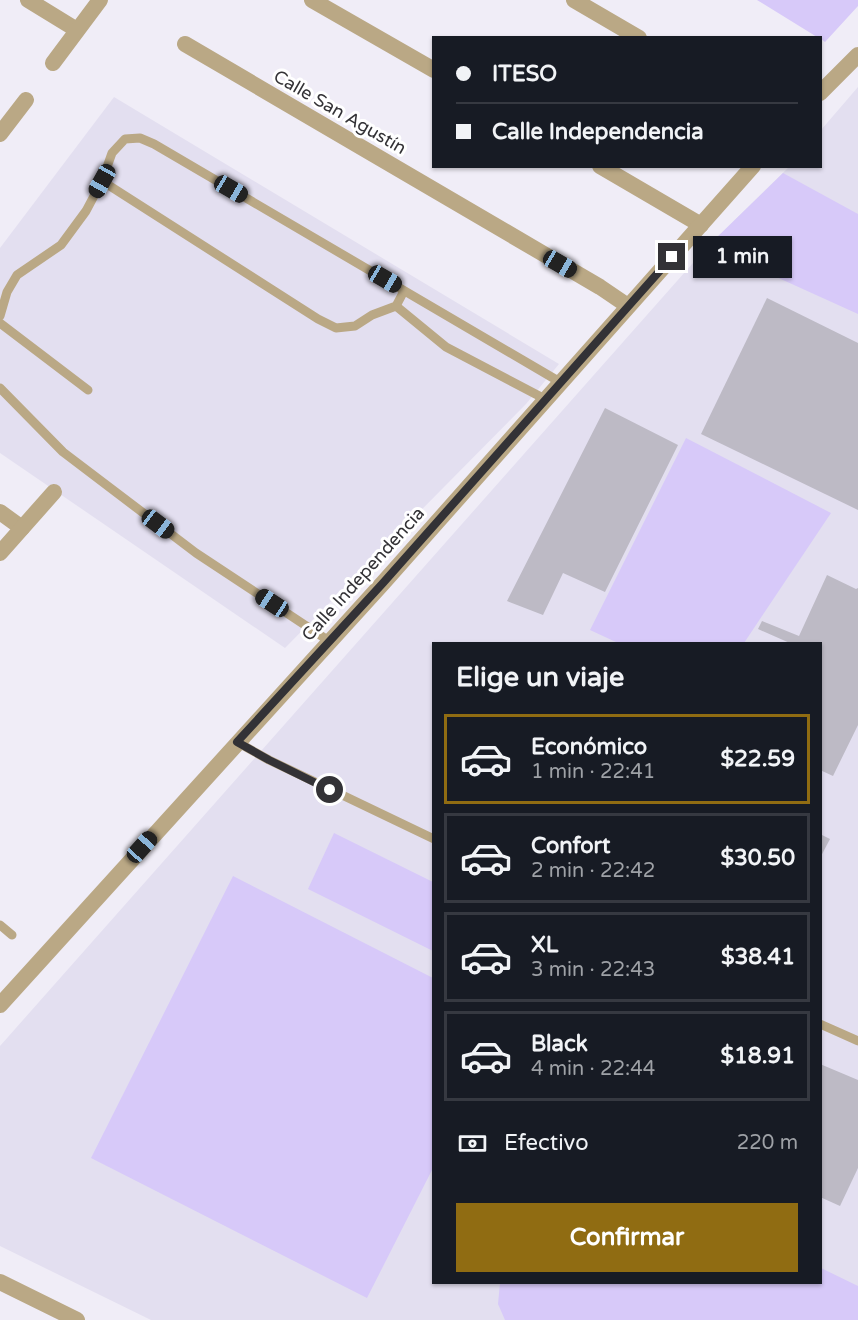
<!DOCTYPE html>
<html lang="es">
<head>
<meta charset="utf-8">
<style>
  body { margin:0; font-family:"Varela Round",sans-serif; background:#20242c; color:#f1f3f6; height:100vh; display:flex; flex-direction:column; font-size:22px; white-space:nowrap }
  * { box-sizing:border-box; margin:0 }
  p { font-size:20px; color:#9ea1a6 }
  .icon { flex:none; width:33px; height:33px; fill:none; stroke:currentColor; stroke-width:2; stroke-linecap:round; stroke-linejoin:round }
  .map { position:relative; flex:1; overflow:hidden }
  .details { position:absolute; left:432px; top:642px; width:390px; height:642px; display:flex; flex-direction:column; background:#171b24; border-radius:0px; box-shadow:0 2px 4px #0004 }
  .details>* { flex:none }
  .hud { position:absolute; left:432px; top:36px; width:390px; height:132px; border-radius:0px; box-shadow:0 2px 4px #0004; display:grid; align-content:center; height:132px; padding:0 24px; background:#171b24 }
  .end { position:absolute; width:27px; height:27px; margin:-14px; border:8px solid #333236; background:#fff; box-shadow:0 0 0 3px #fff }
  .from { border-radius:50% }
  .bubble { position:absolute; height:42px; border-radius:0px; background:#171b24; box-shadow:0 2px 4px #0004; font-size:20px; font-weight:800; line-height:42px; text-align:center }
  .car { position:absolute; width:18px; height:36px; margin:-18px -9px; border-radius:8px; box-shadow:0 0 4px 2px #0007; background:linear-gradient(#222 24%,#8ab4d8 0 40%,#222 0 76%,#8ab4d8 0 86%,#222 0) }
  .hud b { display:flex; align-items:center; gap:21px; height:57px; font-size:22px }
  .hud b+b { border-top:2px solid #363941 }
  .hud i { width:15px; height:15px; background:#f1f3f6 }
  ul { padding:0; list-style:none }
  li { display:flex; align-items:center; gap:18px; height:90px; margin:0 12px 9px; padding:0 12px; border:3px solid #363941; border-radius:0px }
  li div { flex:1 }
  li b { display:block; font-size:22px }
  li em { font-style:normal; font-weight:800 }
  li.on { border-color:#906c12 }
  li>.icon { width:54px; height:54px; stroke-width:1.5 }
  h2 { padding:0 24px; font-size:27px; line-height:72px }
  .pay { display:flex; align-items:center; gap:15px; height:66px; padding:0 24px; font-size:22px }
  .pay p { margin-inline-start:auto }
  .action { display:flex; gap:12px; margin-top:auto; padding:12px 24px }
  .action a { flex:1; height:69px; border-radius:0px; background:#906c12; color:#fff; font-size:24px; font-weight:800; line-height:69px; text-align:center }
  .map>svg:first-child { display:block }
</style>
</head>
<body>
<div class="map">
<svg width="858" height="1320" viewBox="0 0 858 1320">
  <rect width="100%" height="100%" fill="#f0edf7"/>
  <!-- built -->
  <g fill="#e3dff0" fill-rule="evenodd">
    <path d="M858,87V1320H151L0,1246V1046L708,246L789,167L820,166L821,130ZM434,644H820V1282H434Z"/>
    <polygon points="114,97 559,364 526,404 285,648 0,453 0,248"/>
  </g>
  <!-- green -->
  <g fill="#d7c9f9">
    <polygon points="757,0 858,0 858,6 825,42 820,38 817,37"/>
    <polygon points="783,173 858,214 858,314 708,246"/>
    <polygon points="686,438 831,513 744,643 618,643 590,630"/>
    <polygon points="334,833 433,882 433,951 308,889"/>
    <polygon points="233,876 433,978 433,1168 367,1298 91,1158"/>
    <polygon points="821,1268 858,1286 858,1320 505,1320 498,1304 500,1283 820,1282"/>
  </g>
  <!-- building -->
  <g fill="#bdbac5">
    <polygon points="767,298 858,343 858,510 701,434"/>
    <polygon points="605,408 678,445 605,592 563,573 543,615 507,601"/>
    <polygon points="827,575 856,589 858,588 858,725 833,776 820,770 820,644 792,644 758,629 762,621 799,636"/>
    <polygon points="820,834 830,839 820,858"/>
    <polygon points="820,1064 858,1080 858,1168 840,1206 820,1197"/>
  </g>
  <g fill="none" stroke-linecap="round" stroke-linejoin="round">
    <!-- service -->
    <g stroke="#baa885" stroke-width="9">
      <polyline points="102,181 318,319 336,328 355,326 372,315 396,306 404,291"/>
      <polyline points="396,306 446,347 545,399"/>
      <polyline points="0,316 7,292 17,275 61,245 86,211 102,181 112,153 125,139 140,138 154,144 560,382"/>
      <polyline points="0,323 88,390"/>
      <polyline points="0,388 63,452 196,553 329,641"/>
      <polyline points="237,742 269,760 434,839"/>
      <polyline points="0,925 12,935"/>
      <polyline points="820,1024 858,1041"/>
    </g>
    <!-- minor -->
    <g stroke="#baa885" stroke-width="16">
      <polyline points="28,0 77,30"/>
      <polyline points="312,0 434,70"/>
      <polyline points="574,0 639,38"/>
      <polyline points="185,44 600,287 628,306"/>
      <polyline points="53,63 100,0"/>
      <polyline points="0,134 26,100"/>
      <polyline points="600,166 701,225"/>
      <polyline points="0,512 22,528"/>
      <polyline points="0,553 54,492"/>
    </g>
    <!-- tertiary -->
    <g stroke="#baa885" stroke-width="16">
      <polyline points="820,93 858,55"/>
      <polyline points="0,1005 383,583 753,166"/>
      <polyline points="0,1282 77,1320"/>
    </g>
  </g>
  <g fill="none" stroke-linecap="round" stroke-linejoin="round">
    <!-- route -->
    <polyline stroke="#333236" stroke-width="8" points="330,790 269,760 237,742 383,583 672,257"/>
  </g>
  <g text-anchor="middle" stroke-width="6" stroke-linejoin="round" paint-order="stroke">
    <!-- street labels -->
    <g font-size="18" fill="#333236" stroke="#fff">
      <text transform="translate(340 112) rotate(30)" y="6">Calle San Agustín</text>
      <text transform="translate(363 574) rotate(-48)" y="6">Calle Independencia</text>
    </g>
  </g>
</svg>
<i class="end from" style="left:330px;top:790px"></i>
<i class="end" style="left:672px;top:257px"></i>
<div class="bubble" style="left:693px;top:236px;width:99px">1 min</div>
<i class="car" style="left:102px;top:181px;rotate:209deg"></i>
<i class="car" style="left:231px;top:189px;rotate:120deg"></i>
<i class="car" style="left:560px;top:264px;rotate:120deg"></i>
<i class="car" style="left:385px;top:279px;rotate:120deg"></i>
<i class="car" style="left:158px;top:524px;rotate:127deg"></i>
<i class="car" style="left:272px;top:603px;rotate:303deg"></i>
<i class="car" style="left:142px;top:847px;rotate:42deg"></i>
<div class="hud">
<b><i class="from"></i>ITESO</b>
<b><i></i>Calle Independencia</b>
</div>
<section class="details">
<h2>Elige un viaje</h2>
<ul>
<li class="on"><svg class="icon" aria-label="car" viewBox="0 0 24 24"><path d="M5 17H2v-5l4-1 3-4h7l3 4 3 1v5h-3M9 17h6M6 11h13"/><circle cx="7" cy="17" r="2"/><circle cx="17" cy="17" r="2"/></svg><div><b>Económico</b><p>1 min · 22:41</p></div><em>$22.59</em></li>
<li><svg class="icon" aria-label="car" viewBox="0 0 24 24"><path d="M5 17H2v-5l4-1 3-4h7l3 4 3 1v5h-3M9 17h6M6 11h13"/><circle cx="7" cy="17" r="2"/><circle cx="17" cy="17" r="2"/></svg><div><b>Confort</b><p>2 min · 22:42</p></div><em>$30.50</em></li>
<li><svg class="icon" aria-label="car" viewBox="0 0 24 24"><path d="M5 17H2v-5l4-1 3-4h7l3 4 3 1v5h-3M9 17h6M6 11h13"/><circle cx="7" cy="17" r="2"/><circle cx="17" cy="17" r="2"/></svg><div><b>XL</b><p>3 min · 22:43</p></div><em>$38.41</em></li>
<li><svg class="icon" aria-label="car" viewBox="0 0 24 24"><path d="M5 17H2v-5l4-1 3-4h7l3 4 3 1v5h-3M9 17h6M6 11h13"/><circle cx="7" cy="17" r="2"/><circle cx="17" cy="17" r="2"/></svg><div><b>Black</b><p>4 min · 22:44</p></div><em>$18.91</em></li>
</ul>
<div class="pay"><svg class="icon" aria-label="cash" viewBox="0 0 24 24"><path d="M3 7h18v10H3z"/><circle cx="12" cy="12" r="2"/></svg>Efectivo<p>220 m</p></div>
<div class="action"><a>Confirmar</a></div>
</section>
</div>
</body>
</html>
